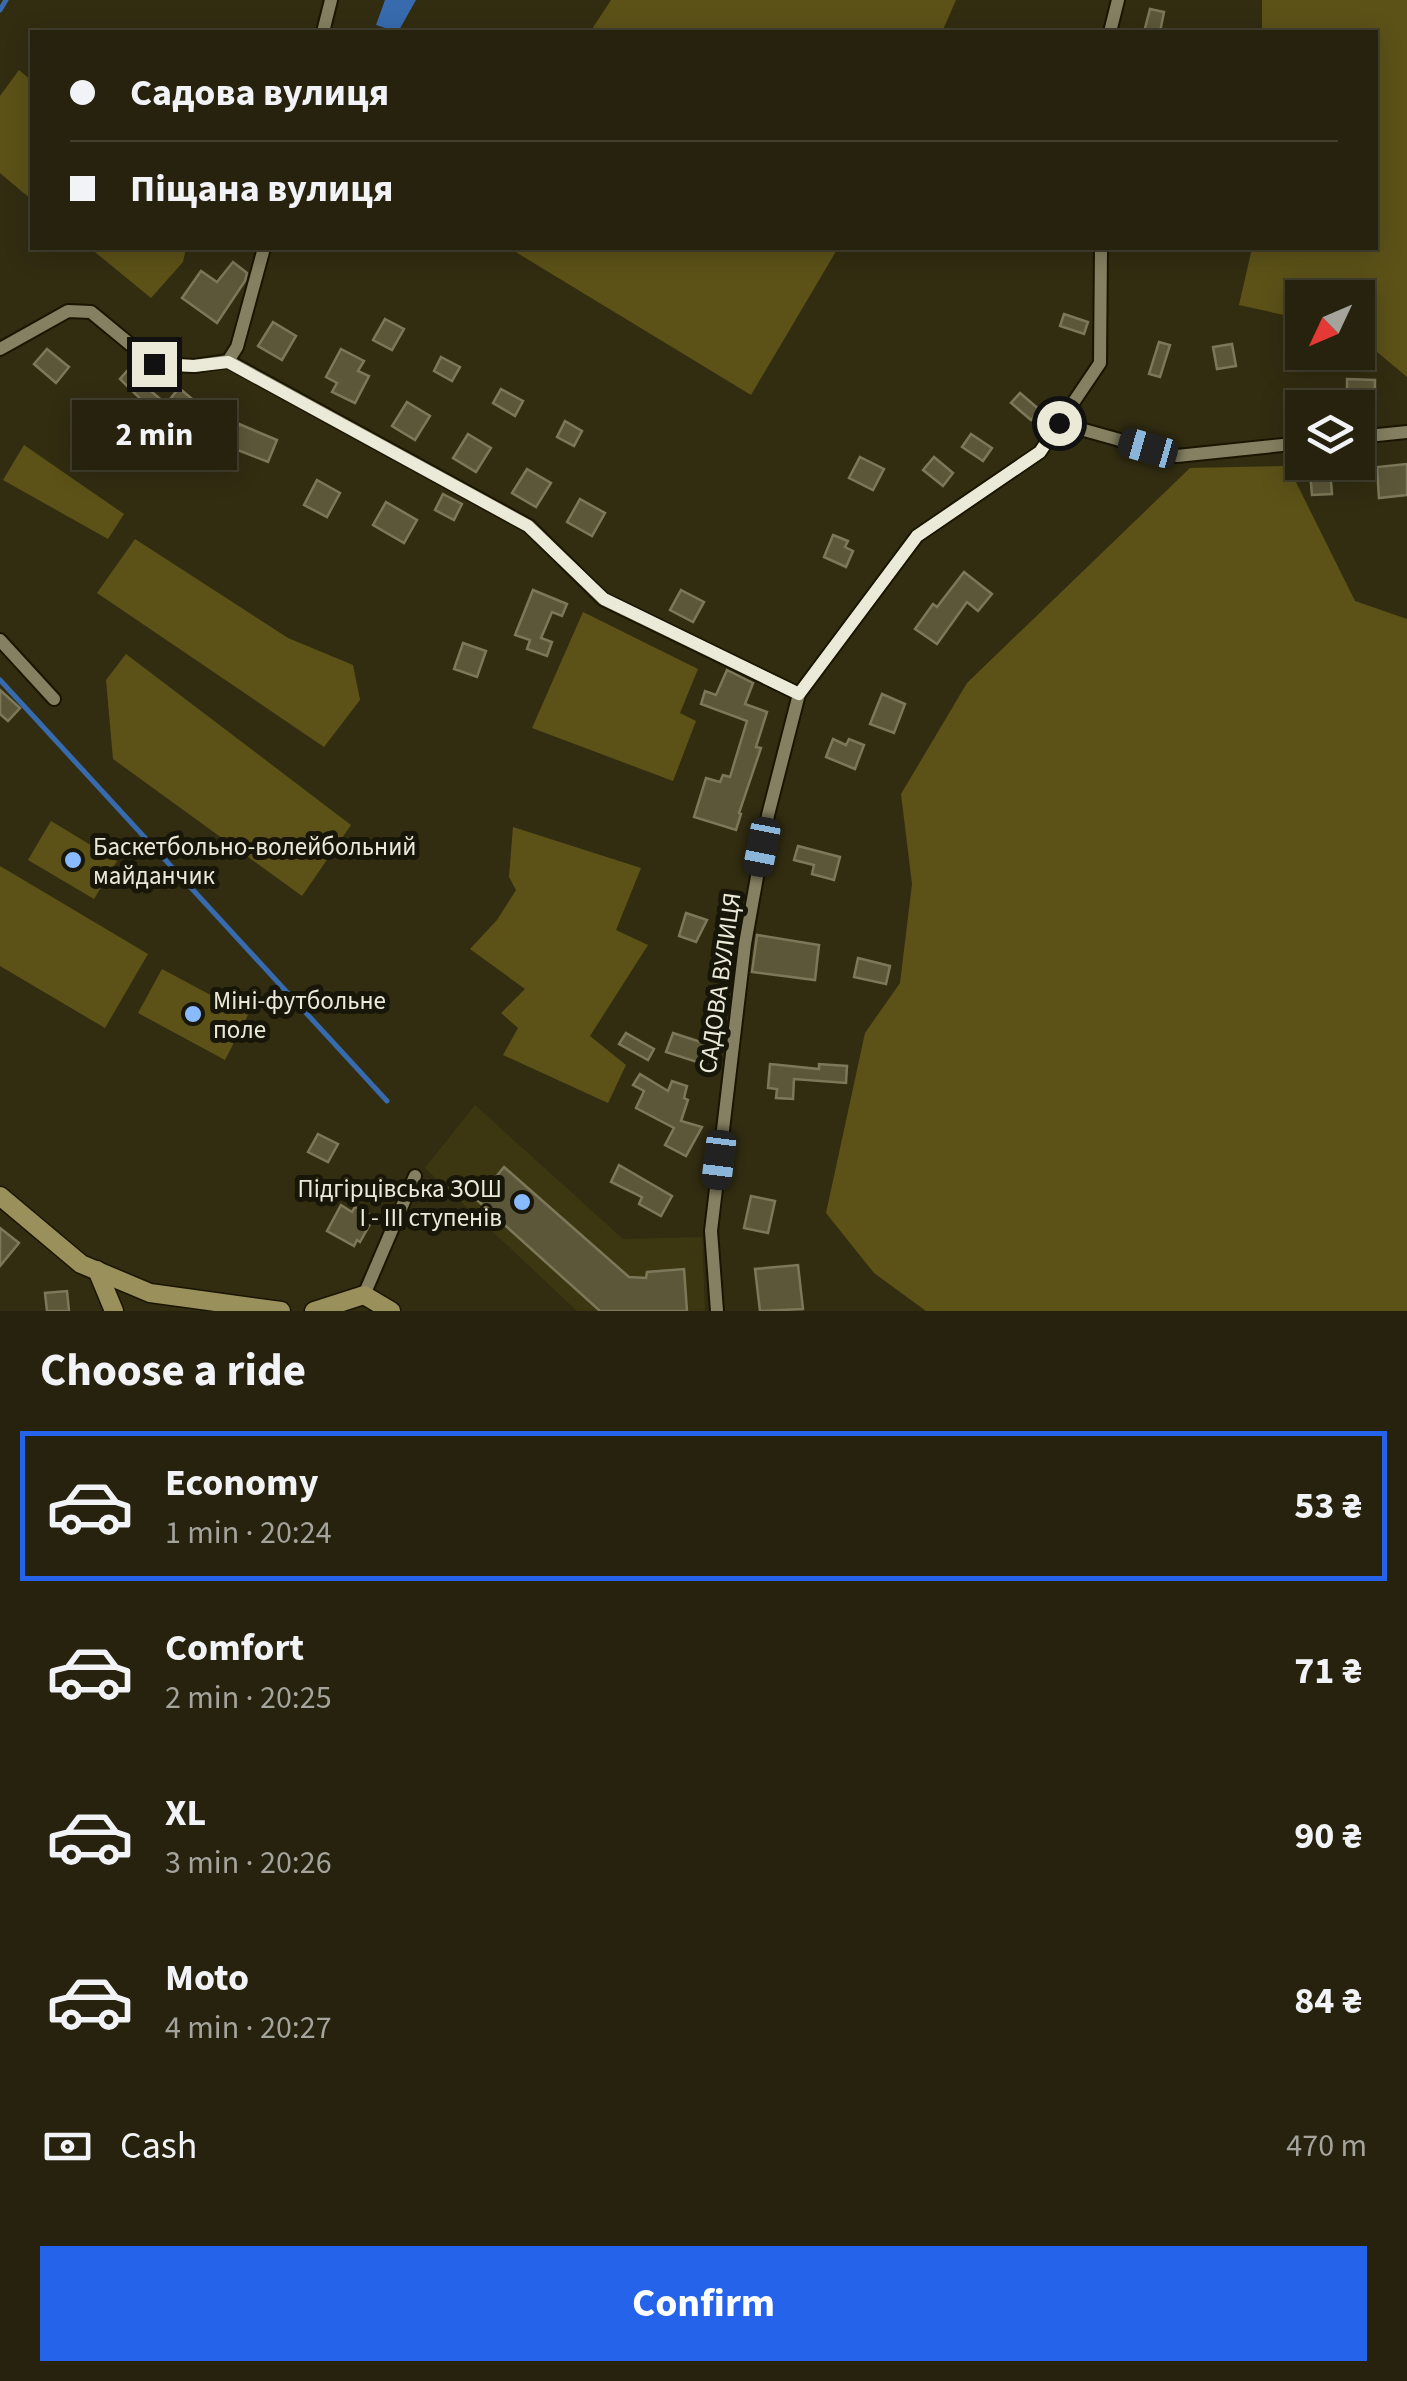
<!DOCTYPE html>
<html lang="en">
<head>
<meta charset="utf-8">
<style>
  body { margin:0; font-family:"Source Sans 3",sans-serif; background:#322f1b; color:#f1f3f6; height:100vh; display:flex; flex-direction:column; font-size:38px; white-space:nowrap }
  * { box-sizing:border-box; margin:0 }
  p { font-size:32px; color:#a4a49d }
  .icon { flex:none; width:55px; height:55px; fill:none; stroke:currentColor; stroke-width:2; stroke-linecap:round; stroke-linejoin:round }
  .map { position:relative; height:1311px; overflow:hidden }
  .sheet { display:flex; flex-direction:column; background:#26220d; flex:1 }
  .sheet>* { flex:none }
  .hud { position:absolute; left:30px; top:30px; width:1348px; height:220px; border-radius:0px; box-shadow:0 5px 25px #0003,0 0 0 2px #423f2e; display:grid; align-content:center; height:220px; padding:0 40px; background:#26220d }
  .needle { width:65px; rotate:226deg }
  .tools { position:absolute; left:1285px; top:280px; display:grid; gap:20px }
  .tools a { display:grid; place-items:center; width:90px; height:90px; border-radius:0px; background:#26220d; box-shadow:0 5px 25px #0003,0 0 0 2px #423f2e; font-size:50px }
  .end { position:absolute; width:45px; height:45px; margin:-22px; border:12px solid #ebe9d8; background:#111; box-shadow:0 0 0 5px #111 }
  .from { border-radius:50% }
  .bubble { position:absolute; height:70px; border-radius:0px; background:#26220d; box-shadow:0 5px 25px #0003,0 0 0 2px #423f2e; font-size:32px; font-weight:700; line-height:70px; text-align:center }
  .car { position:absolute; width:30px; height:60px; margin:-30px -15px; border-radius:12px; box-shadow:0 0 8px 2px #0007; background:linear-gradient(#222 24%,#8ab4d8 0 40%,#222 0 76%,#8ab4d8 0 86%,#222 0) }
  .hud b { display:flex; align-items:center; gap:35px; height:95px; font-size:38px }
  .hud b+b { border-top:2px solid #423f2e }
  .hud i { width:25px; height:25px; background:#f1f3f6 }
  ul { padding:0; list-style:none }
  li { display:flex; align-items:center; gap:30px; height:150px; margin:0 20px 15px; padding:0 20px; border:5px solid transparent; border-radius:0px }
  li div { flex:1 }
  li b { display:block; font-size:38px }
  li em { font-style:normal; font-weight:700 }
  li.selected { border-color:#2563eb }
  li>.icon { width:90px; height:90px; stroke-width:1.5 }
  h2 { padding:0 40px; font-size:45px; line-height:120px }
  .pay { display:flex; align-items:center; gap:25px; height:110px; padding:0 40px; font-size:38px }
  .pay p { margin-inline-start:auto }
  .primary-button { display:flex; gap:20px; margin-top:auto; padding:20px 40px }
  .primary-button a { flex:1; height:115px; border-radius:0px; background:#2563eb; color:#fff; font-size:40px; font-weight:700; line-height:115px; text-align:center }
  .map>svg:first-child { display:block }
</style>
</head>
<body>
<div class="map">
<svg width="1407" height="1311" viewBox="0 0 1407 1311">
  <rect width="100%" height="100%" fill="#322d11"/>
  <!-- built -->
  <polygon fill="#3d3711" points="475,1105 623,1239 702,1237 705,1311 577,1311 425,1168"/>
  <!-- green -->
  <g fill="#5c5218">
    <polygon points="611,0 956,0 942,32 590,32"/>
    <polygon points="1262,0 1407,0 1407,377 1358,336 1358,298 1302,298 1302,319 1239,305 1252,248 1375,248 1375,32 1262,32"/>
    <polygon points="19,70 32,81 32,200 0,173 0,96"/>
    <polygon points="90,248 186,248 183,262 151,298"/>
    <polygon points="509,248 838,248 751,395"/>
    <polygon points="24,445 124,514 108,539 3,480"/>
    <polygon points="1288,466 1355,601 1407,619 1407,1311 926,1311 874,1273 826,1213 865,1033 900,983 912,884 901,794 967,683 1190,468"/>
    <polygon points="135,539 288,638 353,665 360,700 324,747 97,593"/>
    <polygon points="583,612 698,669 680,713 696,721 673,781 532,728"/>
    <polygon points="126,654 351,825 302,896 113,759 106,680"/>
    <polygon points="51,821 117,861 94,899 28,860"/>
    <polygon points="513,827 641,868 616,930 648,945 590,1036 626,1065 608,1103 503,1055 518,1028 501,1013 525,989 470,949 497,920 516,890 509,877"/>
    <polygon points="0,866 148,954 105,1028 0,966"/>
    <polygon points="162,969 248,1015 225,1060 138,1013"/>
  </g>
  <!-- water -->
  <polygon fill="#376bae" points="385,0 416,0 398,32 376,25"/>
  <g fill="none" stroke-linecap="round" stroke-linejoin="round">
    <!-- stream -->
    <g stroke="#376bae" stroke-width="5">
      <polyline points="0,10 6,0"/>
      <polyline points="0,680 387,1101"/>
    </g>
  </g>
  <!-- building -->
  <g fill="#5d573a" stroke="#7d7859" stroke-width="2.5">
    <polygon points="1150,9 1164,12 1160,32 1144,32"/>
    <polygon points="233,262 247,273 245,281 217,323 182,298 201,271 217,282"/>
    <polygon points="1064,314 1088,322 1084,334 1060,326"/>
    <polygon points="385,319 404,329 392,350 373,340"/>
    <polygon points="273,322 296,336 282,360 258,346"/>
    <polygon points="1159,342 1170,345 1160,377 1149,374"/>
    <polygon points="1232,344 1236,366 1217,369 1213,347"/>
    <polygon points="47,349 69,367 56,383 34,364"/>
    <polygon points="341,349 364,361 358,371 369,376 355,403 332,392 337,383 326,377"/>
    <polygon points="441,357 460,367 452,381 434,371"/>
    <polygon points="135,362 154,376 145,386 166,404 179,388 191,398 168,426 120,379"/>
    <polygon points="1347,379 1375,380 1375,416 1358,415 1358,408 1347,408"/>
    <polygon points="501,389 523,401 515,416 493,403"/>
    <polygon points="1020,393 1040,410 1031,420 1011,403"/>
    <polygon points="407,402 430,416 415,440 392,426"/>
    <polygon points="565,421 582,431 574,446 557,437"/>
    <polygon points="196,424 217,434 205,462 184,453"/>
    <polygon points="239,424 277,440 268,462 230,447"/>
    <polygon points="468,434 491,448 476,472 453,458"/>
    <polygon points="971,434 992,448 983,461 962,447"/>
    <polygon points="860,457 884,469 873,490 849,478"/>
    <polygon points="934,457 953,473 943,486 923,470"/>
    <polygon points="1407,464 1407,495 1379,498 1377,467"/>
    <polygon points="527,469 551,483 536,507 512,493"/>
    <polygon points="1330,470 1332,494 1312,495 1310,472"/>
    <polygon points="317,480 340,493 327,517 304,505"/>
    <polygon points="443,494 462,504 454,520 435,510"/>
    <polygon points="580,499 605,513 592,536 567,522"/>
    <polygon points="386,502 417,520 404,543 373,525"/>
    <polygon points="833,535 848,541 845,547 853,551 846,567 824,557"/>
    <polygon points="964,572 992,594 978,611 967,602 937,644 915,629 933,604 937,607"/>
    <polygon points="533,590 567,604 562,616 552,612 541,638 552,642 547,656 527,649 530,640 515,635"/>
    <polygon points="681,590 704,602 693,622 670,610"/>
    <polygon points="463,643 486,651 477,677 454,669"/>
    <polygon points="727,670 753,683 745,704 767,712 756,747 761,748 739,813 741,814 736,830 694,817 706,778 720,782 723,775 730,777 747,721 701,704 705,691 716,695"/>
    <polygon points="0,690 20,708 8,721 0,714"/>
    <polygon points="882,694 905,704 894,733 870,724"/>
    <polygon points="833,739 846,745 849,739 864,745 855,769 826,757"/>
    <polygon points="798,846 840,857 834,880 812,874 814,865 794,860"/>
    <polygon points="686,913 707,920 696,942 679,936"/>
    <polygon points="757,935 819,945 815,980 752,972"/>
    <polygon points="858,958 890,966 886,984 854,977"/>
    <polygon points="626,1033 654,1049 648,1060 619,1044"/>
    <polygon points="673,1033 707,1044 700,1063 666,1052"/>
    <polygon points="770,1064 819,1069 819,1064 847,1066 846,1083 794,1079 793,1099 776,1098 777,1089 768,1088"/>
    <polygon points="640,1074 668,1091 672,1081 687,1086 684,1098 688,1100 681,1121 702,1127 686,1156 665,1145 674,1128 636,1108 644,1091 633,1085"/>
    <polygon points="318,1134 338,1144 328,1162 308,1152"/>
    <polygon points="619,1165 672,1196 661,1216 639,1204 642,1197 611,1182"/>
    <polygon points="504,1167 629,1277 646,1278 647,1272 684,1269 687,1311 600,1311 477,1200"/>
    <polygon points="751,1196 775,1201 768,1233 744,1228"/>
    <polygon points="341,1205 352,1212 355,1207 374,1217 360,1242 357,1240 354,1246 327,1231"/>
    <polygon points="0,1228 19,1243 0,1266"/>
    <polygon points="798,1265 803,1309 760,1311 755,1269"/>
    <polygon points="67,1291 69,1311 47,1311 45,1293"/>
  </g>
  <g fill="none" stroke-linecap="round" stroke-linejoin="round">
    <defs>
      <g id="street">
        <polyline points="323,32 331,0"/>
        <polyline points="1110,32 1118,0"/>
        <polyline points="0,349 68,311 91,312 154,364 194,366 228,361 237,347 264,248"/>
        <polyline points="228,361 529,526 603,599 799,694"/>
        <polyline points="1059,423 1177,456 1302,443"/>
        <polyline points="1358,437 1407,432"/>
        <polyline points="0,640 54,699"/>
        <polyline points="364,1295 415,1176"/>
        <polyline points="717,1311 711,1231 745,944 768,815 799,694 917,536 1040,452 1100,363 1101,248"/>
      </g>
      <g id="secondary">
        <polyline points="0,1196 81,1264 150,1293 281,1311"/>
        <polyline points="97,1270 114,1311"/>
        <polyline points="314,1311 364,1295 391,1311"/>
      </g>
    </defs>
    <!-- street casing -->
    <use href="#street" stroke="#1a1500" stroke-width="16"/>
    <!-- secondary casing -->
    <use href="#secondary" stroke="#1a1500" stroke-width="21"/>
    <!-- street -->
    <use href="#street" stroke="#858061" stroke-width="12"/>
    <!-- secondary -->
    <use href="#secondary" stroke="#99905c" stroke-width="18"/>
  </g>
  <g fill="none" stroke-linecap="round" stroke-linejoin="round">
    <!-- route -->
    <polyline stroke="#ebe9d8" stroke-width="12" points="154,364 194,366 228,362 528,526 604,599 799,694 917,536 1040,452 1059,423"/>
  </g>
  <!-- markers -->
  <g fill="#89bafc" stroke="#181509" stroke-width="4">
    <circle cx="73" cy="860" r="10"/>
    <circle cx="193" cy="1014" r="10"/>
    <circle cx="522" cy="1202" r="10"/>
  </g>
  <g text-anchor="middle" stroke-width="10" stroke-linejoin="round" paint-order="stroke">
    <!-- poi labels -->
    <g font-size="25" fill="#ebe9d8" stroke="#181509" text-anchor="start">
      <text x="93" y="855">Баскетбольно-волейбольний<tspan x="93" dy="29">майданчик</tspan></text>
      <text x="213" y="1009">Міні-футбольне<tspan x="213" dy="29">поле</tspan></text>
      <text x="502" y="1197" text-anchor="end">Підгірцівська ЗОШ<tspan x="502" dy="29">І - ІІІ ступенів</tspan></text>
    </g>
    <!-- street labels -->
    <g font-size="25" fill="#ebe9d8" stroke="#181509">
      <text transform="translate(719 983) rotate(-82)" y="9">САДОВА ВУЛИЦЯ</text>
    </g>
  </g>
</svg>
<div class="tools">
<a><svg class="needle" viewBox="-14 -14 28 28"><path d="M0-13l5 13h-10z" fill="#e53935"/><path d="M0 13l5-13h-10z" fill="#a4a49d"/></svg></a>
<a><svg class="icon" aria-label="layers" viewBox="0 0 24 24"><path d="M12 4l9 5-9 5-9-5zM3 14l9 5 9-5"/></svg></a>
</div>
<i class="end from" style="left:1059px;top:423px"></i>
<i class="end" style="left:154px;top:364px"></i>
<div class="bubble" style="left:72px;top:400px;width:165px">2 min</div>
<i class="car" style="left:1148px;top:448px;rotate:286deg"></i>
<i class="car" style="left:762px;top:847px;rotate:191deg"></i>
<i class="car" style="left:719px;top:1160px;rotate:187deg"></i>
<div class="hud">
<b><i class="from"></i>Садова вулиця</b>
<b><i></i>Піщана вулиця</b>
</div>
</div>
<section class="sheet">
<h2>Choose a ride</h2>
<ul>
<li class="selected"><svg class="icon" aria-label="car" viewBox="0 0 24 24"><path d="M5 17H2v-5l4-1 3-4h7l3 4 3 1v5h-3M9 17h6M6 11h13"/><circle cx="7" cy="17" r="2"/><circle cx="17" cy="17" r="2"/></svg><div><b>Economy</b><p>1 min · 20:24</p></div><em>53 ₴</em></li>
<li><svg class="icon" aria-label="car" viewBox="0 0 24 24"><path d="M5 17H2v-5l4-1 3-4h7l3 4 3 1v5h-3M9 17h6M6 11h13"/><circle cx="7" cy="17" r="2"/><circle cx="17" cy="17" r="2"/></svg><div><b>Comfort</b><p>2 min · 20:25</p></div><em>71 ₴</em></li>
<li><svg class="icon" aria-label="car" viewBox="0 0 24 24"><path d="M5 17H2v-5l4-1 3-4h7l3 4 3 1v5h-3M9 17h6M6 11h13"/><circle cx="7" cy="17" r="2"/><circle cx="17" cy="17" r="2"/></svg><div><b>XL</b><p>3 min · 20:26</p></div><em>90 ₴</em></li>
<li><svg class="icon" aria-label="car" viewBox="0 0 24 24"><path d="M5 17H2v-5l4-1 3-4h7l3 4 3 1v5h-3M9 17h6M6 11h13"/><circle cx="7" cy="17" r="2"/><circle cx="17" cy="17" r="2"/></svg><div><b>Moto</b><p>4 min · 20:27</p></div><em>84 ₴</em></li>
</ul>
<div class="pay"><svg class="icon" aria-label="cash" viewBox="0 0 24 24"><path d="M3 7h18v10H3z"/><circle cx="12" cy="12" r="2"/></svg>Cash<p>470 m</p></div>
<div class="primary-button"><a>Confirm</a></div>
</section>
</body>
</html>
